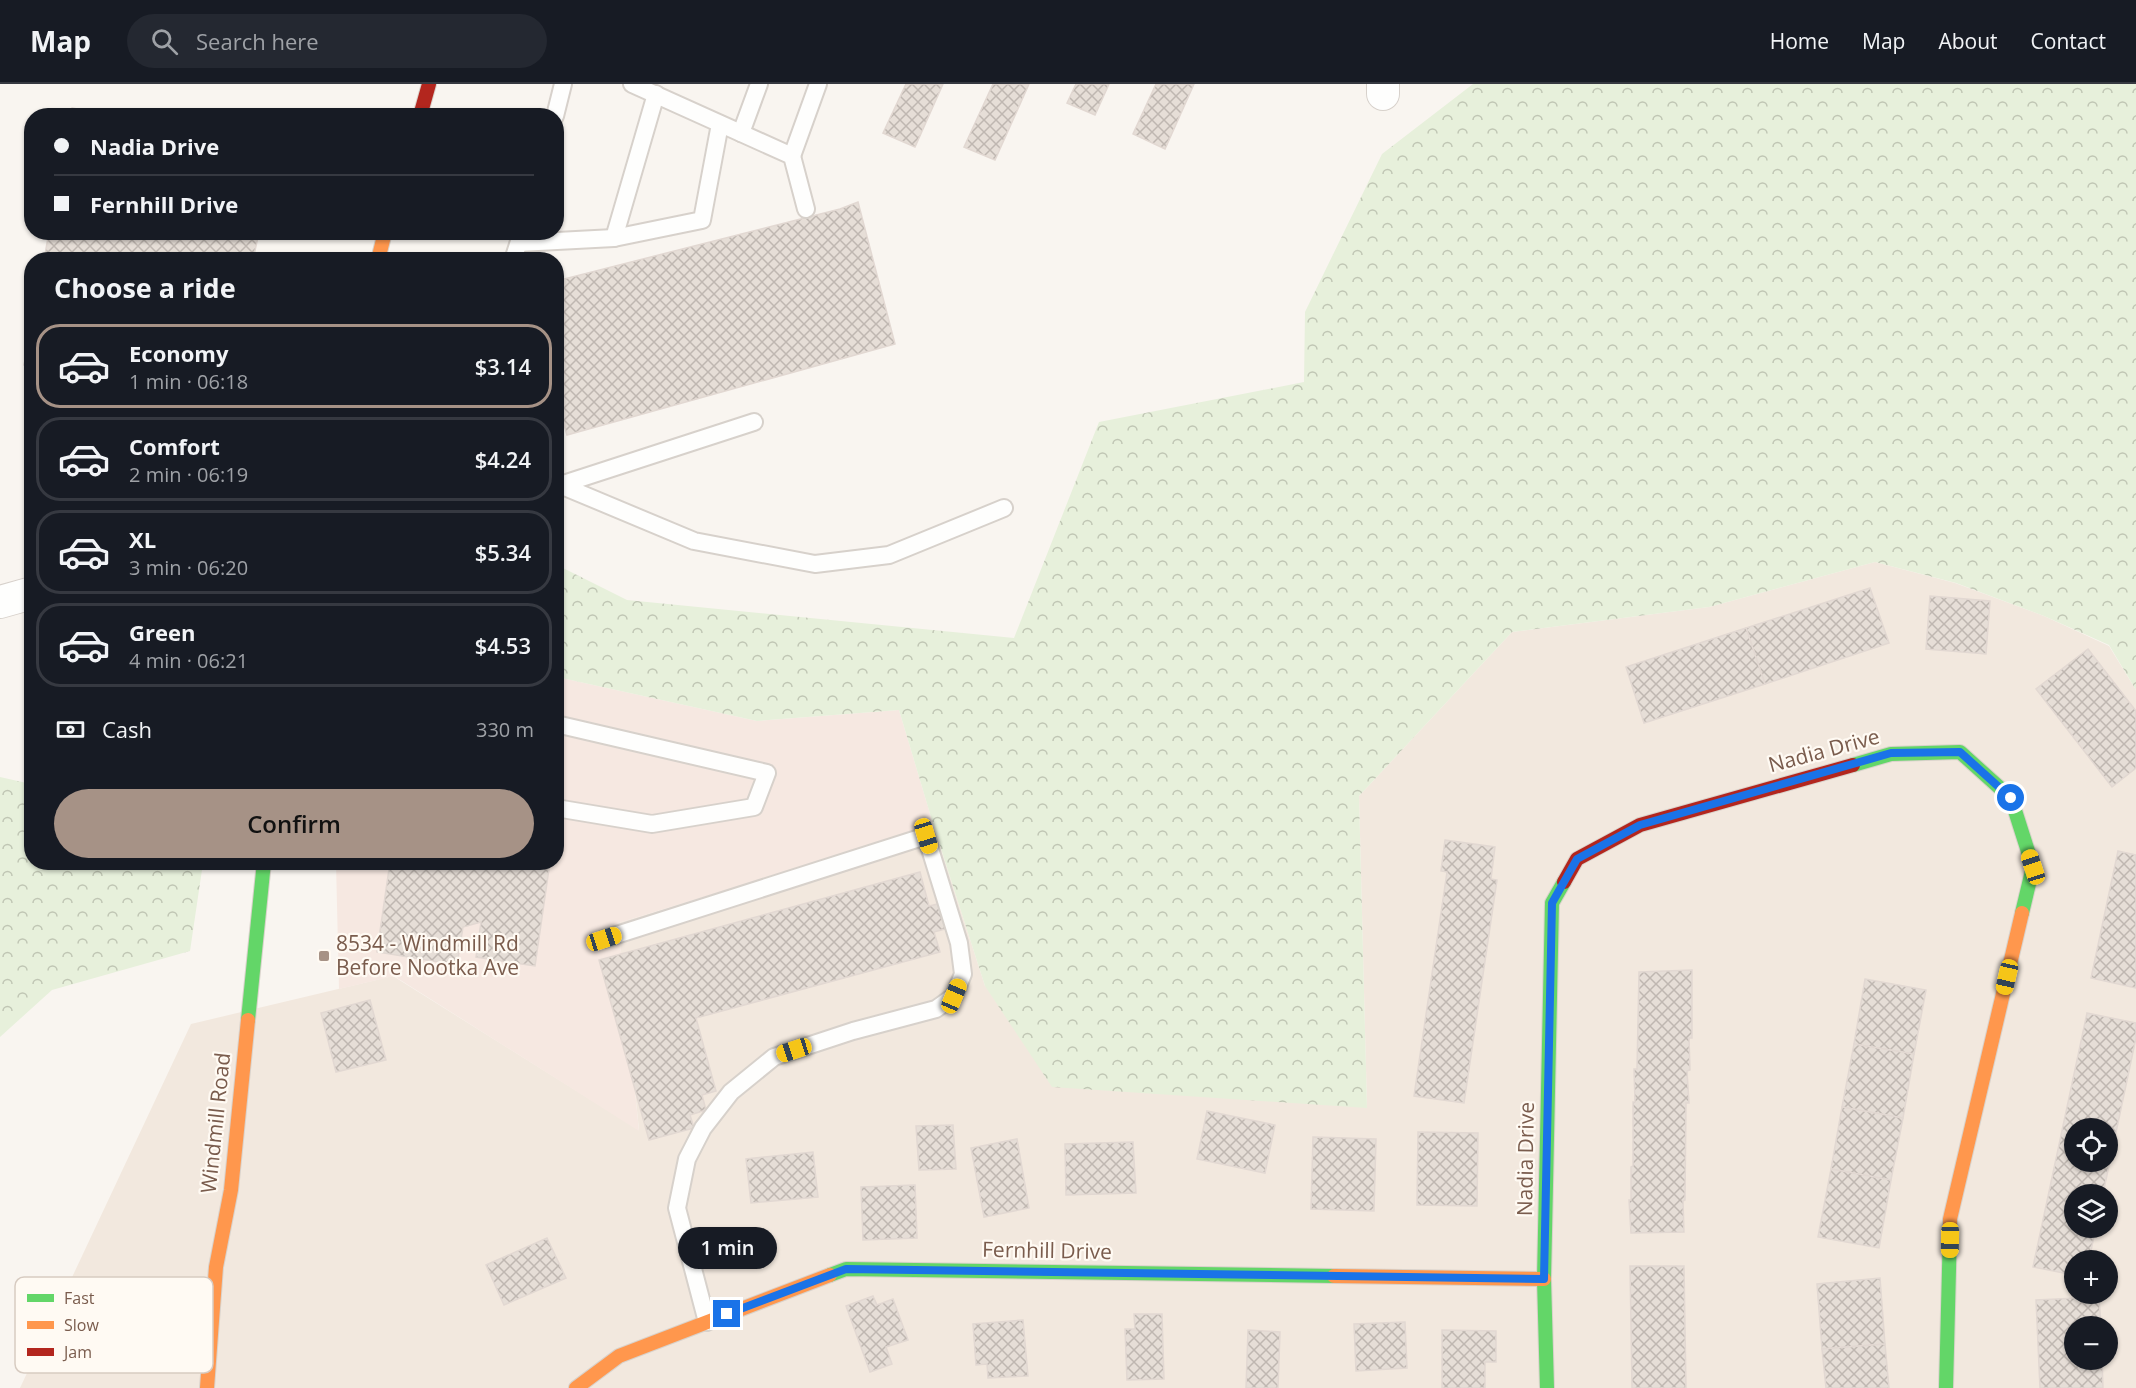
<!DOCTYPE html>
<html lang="en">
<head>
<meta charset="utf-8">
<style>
  body { margin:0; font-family:"Open Sans",sans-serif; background:#242831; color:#f1f3f6; height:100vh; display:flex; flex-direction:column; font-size:22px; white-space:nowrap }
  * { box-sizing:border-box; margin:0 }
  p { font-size:20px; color:#9ea1a6 }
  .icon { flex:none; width:33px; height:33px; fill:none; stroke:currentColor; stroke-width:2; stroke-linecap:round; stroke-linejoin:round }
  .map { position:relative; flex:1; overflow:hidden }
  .panel { position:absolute; left:24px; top:168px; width:540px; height:618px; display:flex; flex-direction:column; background:#171b24; border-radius:24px; box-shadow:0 2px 4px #0004 }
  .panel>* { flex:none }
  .hud { position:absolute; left:24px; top:24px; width:540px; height:132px; border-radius:24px; box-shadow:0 2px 4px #0004; display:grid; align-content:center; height:132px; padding:0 30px; background:#171b24 }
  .buttons { position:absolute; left:2064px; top:1034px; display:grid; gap:12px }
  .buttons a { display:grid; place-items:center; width:54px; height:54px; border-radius:50%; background:#171b24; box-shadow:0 2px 4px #0004; font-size:30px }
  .end { position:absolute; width:27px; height:27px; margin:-14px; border:8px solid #1a73e8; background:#fff; box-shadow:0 0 0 3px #fff }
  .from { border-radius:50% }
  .bubble { position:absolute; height:42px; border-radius:21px; background:#171b24; box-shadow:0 2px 4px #0004; font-size:20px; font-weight:600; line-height:42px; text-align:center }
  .car { position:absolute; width:18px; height:36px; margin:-18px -9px; border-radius:8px; box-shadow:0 0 4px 2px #0007; background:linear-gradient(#f5c518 24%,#345 0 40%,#f5c518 0 76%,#345 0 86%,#f5c518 0) }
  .hud b { display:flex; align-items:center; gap:21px; height:57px; font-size:22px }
  .hud b+b { border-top:2px solid #363941 }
  .hud i { width:15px; height:15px; background:#f1f3f6 }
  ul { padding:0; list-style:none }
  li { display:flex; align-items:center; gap:18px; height:84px; margin:0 12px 9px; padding:0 18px; border:3px solid #363941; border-radius:24px }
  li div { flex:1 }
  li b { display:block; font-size:22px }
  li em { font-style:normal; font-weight:600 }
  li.selected { border-color:#a69286 }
  li>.icon { width:54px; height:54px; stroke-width:1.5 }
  h2 { padding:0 30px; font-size:27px; line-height:72px }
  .pay { display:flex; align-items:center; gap:15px; height:66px; padding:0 30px; font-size:22px }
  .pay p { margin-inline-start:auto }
  .cta { display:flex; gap:12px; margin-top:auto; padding:12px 30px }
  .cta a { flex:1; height:69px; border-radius:36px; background:#a69286; color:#111; font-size:24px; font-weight:600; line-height:69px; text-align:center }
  header { display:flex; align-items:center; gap:36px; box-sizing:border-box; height:84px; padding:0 30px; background:#171b24; border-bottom:2px solid #363941 }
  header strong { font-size:28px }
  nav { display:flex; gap:33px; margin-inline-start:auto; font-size:21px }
  .search { width:420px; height:54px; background:#242831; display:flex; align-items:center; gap:15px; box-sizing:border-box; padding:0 21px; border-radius:33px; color:#9ea1a6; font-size:22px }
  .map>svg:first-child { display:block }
</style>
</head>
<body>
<header>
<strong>Map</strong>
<div class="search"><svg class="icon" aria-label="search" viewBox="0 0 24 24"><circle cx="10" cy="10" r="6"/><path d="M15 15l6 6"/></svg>Search here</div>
<nav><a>Home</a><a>Map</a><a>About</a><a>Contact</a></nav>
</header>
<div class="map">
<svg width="2136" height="1304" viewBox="0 0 2136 1304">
  <defs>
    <pattern id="forest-crowns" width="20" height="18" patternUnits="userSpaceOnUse" patternTransform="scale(1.5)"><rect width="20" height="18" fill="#e7f0db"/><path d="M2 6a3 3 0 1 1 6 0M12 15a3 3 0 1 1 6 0" fill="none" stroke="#c0c6b4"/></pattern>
    <pattern id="building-cross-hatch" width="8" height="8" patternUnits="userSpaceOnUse" patternTransform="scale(1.5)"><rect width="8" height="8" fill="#e6ded7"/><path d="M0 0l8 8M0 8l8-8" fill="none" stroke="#bfb7b1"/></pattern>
  </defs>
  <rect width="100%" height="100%" fill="#f9f5f0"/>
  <!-- residential -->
  <path fill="#f2e8de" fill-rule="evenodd" d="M1875,478L1955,499L2044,532L2109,562L2136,606V1304H20L191,940L393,892L639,1046L618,839L934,743L985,902L1367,1024L1359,712L1512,548L1709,523ZM2074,1044H2108V1077H2074ZM2074,1110H2108V1143H2074ZM2074,1176H2108V1209H2074ZM2074,1242H2108V1275H2074Z"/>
  <!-- commercial -->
  <polygon fill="#f6e8e1" points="557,593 757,637 899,626 934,743 618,839 639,1047 394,892 339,905 336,779 556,778"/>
  <!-- forest -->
  <g fill="url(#forest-crowns)">
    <polygon points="1473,0 2136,0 2136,606 2109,561 2044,532 1956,499 1875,478 1709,523 1512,548 1359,712 1367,1024 1052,1003 985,902 934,743 899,626 757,637 557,593 557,481 627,516 1014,554 1099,338 1304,298 1305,228 1382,70"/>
    <polygon points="0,693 31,700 32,778 203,779 190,867 52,906 0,953"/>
  </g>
  <!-- building -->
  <g fill="url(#building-cross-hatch)" stroke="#e2d8d2" stroke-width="1.5" fill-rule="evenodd">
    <polygon points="906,0 943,0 915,63 883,49"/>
    <polygon points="993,0 1029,0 995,76 964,63"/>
    <polygon points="1076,0 1109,0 1095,31 1067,19"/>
    <polygon points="1156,0 1194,0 1165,65 1133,50"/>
    <polygon points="72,24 114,32 70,32"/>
    <polygon points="858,118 895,260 567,351 556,313 556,197 840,125"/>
    <polygon points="49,148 259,148 253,176 44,176"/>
    <polygon points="32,243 32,283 24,281"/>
    <polygon points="1870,504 1889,559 1765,600 1746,544"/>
    <polygon points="1930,512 1990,517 1986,570 1926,565"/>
    <polygon points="1746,544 1765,600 1644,639 1626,583"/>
    <polygon points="2088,565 2136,627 2136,684 2112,703 2036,605"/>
    <polygon points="1445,756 1495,763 1491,795 1497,796 1464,1019 1414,1012 1447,788 1441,787"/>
    <polygon points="2118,767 2136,771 2136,904 2091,894"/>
    <polygon points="390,778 550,778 535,882 476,873 481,838 463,843 457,881 377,868"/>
    <polygon points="920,788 929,822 938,820 945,845 934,848 940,868 696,934 716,1007 702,1011 706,1026 690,1031 694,1044 649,1056 599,876"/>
    <polygon points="1692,886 1692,954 1689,954 1690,986 1687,987 1689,1019 1686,1019 1685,1116 1683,1117 1684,1148 1631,1149 1629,1116 1631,1116 1631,1083 1633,1082 1633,1018 1635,1018 1634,985 1637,985 1639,888"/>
    <polygon points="1865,895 1926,906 1914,970 1854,960"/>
    <polygon points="370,916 386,976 336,988 321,929"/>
    <path d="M2087,929L2136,939V954L2103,1110H2074V1143H2096L2089,1176H2074V1191L2033,1183ZM2074,1044H2108V1077H2074Z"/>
    <polygon points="1854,960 1914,970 1903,1034 1842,1023"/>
    <polygon points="1842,1023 1903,1034 1891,1096 1831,1085"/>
    <polygon points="1207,1027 1275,1041 1265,1089 1197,1075"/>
    <polygon points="953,1041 956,1085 919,1086 916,1042"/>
    <polygon points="1418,1048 1478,1049 1477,1122 1417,1121"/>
    <polygon points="1313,1053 1376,1055 1374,1127 1311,1125"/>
    <polygon points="1017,1055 1029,1124 984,1133 971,1064"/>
    <polygon points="1133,1058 1136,1109 1066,1111 1065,1060"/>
    <polygon points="813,1068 818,1113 751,1119 746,1075"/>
    <polygon points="1831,1085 1891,1096 1879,1164 1818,1153"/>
    <polygon points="915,1101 917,1154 863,1156 861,1103"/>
    <polygon points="547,1154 566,1194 504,1221 486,1181"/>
    <polygon points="1630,1182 1684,1182 1686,1304 1632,1304"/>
    <polygon points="1880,1194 1885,1260 1822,1265 1817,1200"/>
    <polygon points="873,1212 877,1221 893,1215 908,1256 886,1263 892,1280 870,1288 846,1222"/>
    <polygon points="2099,1213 2101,1242 2074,1242 2074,1275 2102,1275 2103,1304 2040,1304 2036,1216"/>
    <polygon points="1134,1230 1162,1230 1164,1295 1127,1296 1125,1245 1135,1245"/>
    <polygon points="1023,1236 1028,1292 988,1294 987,1280 976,1281 973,1240"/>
    <polygon points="1405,1238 1407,1284 1356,1287 1354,1240"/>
    <polygon points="1248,1246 1280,1248 1278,1304 1246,1304"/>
    <polygon points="1442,1246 1496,1247 1496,1278 1485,1278 1485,1304 1442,1304"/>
    <polygon points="1885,1260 1889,1304 1826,1304 1822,1265"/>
  </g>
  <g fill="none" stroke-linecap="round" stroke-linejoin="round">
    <defs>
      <g id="lane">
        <polyline points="632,0 792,72 806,125"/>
        <polyline points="555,32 563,0"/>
        <polyline points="741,49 759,0"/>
        <polyline points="792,72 818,0"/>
        <polyline points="614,154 656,10"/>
        <polyline points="519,159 614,154 702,136 720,40"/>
        <polyline points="513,176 522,148"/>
        <polyline points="557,400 560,401 754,338"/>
        <polyline points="560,401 694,457 815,480 889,471 1004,424"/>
        <polyline points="556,640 767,689 754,723 652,740 556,724"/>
        <polyline points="604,855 926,752 959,859 963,890 954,912 936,925 853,947 774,973 731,1008 703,1044 687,1075 677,1124 707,1238"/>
      </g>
      <g id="street">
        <polyline points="1383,0 1383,10"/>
        <polyline points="0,518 32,509"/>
      </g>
      <g id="fast">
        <polyline points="1853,681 1891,670 1960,668 2011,714 2033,783 2022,829"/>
        <polyline points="248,936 264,778"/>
        <polyline points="830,1191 846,1185 1334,1192"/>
        <polyline points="1547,1304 1544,1195 1552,819 1564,798"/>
        <polyline points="1946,1304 1950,1146"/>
      </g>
      <g id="slow">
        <polyline points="378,176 385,148"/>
        <polyline points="1950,1146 1950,1135 2022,829"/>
        <polyline points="1334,1192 1544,1195"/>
        <polyline points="207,1304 216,1183 231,1106 248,936"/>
        <polyline points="576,1304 619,1272 830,1191"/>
      </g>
      <g id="jam">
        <polyline points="420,32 429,0"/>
        <polyline points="1564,798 1577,775 1640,741 1853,681"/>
      </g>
    </defs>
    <!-- lane casing -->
    <use href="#lane" stroke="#d7d1cb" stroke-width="20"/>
    <!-- street casing -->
    <use href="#street" stroke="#d7d1cb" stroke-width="34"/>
    <!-- fast casing -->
    <use href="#fast" stroke="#d9d2cb" stroke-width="16"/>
    <!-- slow casing -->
    <use href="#slow" stroke="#d9d2cb" stroke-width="16"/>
    <!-- jam casing -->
    <use href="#jam" stroke="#d9d2cb" stroke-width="16"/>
    <!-- lane -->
    <use href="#lane" stroke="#fefefd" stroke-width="16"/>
    <!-- street -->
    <use href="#street" stroke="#fefefd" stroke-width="32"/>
    <!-- fast -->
    <use href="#fast" stroke="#63d668" stroke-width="14"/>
    <!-- slow -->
    <use href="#slow" stroke="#ff974d" stroke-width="14"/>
    <!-- jam -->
    <use href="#jam" stroke="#b3261e" stroke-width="14"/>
  </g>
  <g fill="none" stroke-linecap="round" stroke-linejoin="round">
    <!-- route -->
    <polyline stroke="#1a73e8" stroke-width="8" points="727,1230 846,1185 1544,1195 1552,819 1577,775 1640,741 1891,669 1960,668 2011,714"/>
  </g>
  <!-- markers -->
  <rect fill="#a69286" stroke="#fffaf3" stroke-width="2" x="318" y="866" width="12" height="12" rx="3"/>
  <g text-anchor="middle" stroke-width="4.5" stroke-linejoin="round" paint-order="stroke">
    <!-- street labels -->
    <g font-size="21" fill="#7a5c4d" stroke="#fffaf3">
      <text transform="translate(1824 667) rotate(-15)" y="7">Nadia Drive</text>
      <text transform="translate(216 1039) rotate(-84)" y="7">Windmill Road</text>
      <text transform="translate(1526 1075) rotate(-89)" y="7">Nadia Drive</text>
      <text transform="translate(1047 1167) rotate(1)" y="7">Fernhill Drive</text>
    </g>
    <!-- poi labels -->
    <g font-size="21" fill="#7a5c4d" stroke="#fffaf3" text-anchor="start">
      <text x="336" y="867">8534 - Windmill Rd<tspan x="336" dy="24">Before Nootka Ave</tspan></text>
    </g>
  </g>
  <!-- legend -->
  <rect x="15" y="1193" width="198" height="96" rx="9" fill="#fffaf3" stroke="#d7cbc1" stroke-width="1.5"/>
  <rect x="27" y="1210" width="27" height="8" fill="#63d668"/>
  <rect x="27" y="1237" width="27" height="8" fill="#ff974d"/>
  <rect x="27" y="1264" width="27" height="8" fill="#b3261e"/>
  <g font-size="16" fill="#7a5c4d">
    <text x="64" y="1220">Fast</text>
    <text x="64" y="1247">Slow</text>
    <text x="64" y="1274">Jam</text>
  </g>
</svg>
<div class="buttons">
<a><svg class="icon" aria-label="locate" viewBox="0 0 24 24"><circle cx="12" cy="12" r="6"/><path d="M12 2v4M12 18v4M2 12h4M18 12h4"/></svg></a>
<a><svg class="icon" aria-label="layers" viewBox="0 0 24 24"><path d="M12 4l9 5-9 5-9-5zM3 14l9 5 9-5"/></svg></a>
<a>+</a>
<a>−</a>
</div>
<i class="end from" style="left:2011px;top:714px"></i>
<i class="end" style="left:727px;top:1230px"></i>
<div class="bubble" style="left:678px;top:1143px;width:99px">1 min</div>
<i class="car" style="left:926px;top:752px;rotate:163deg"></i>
<i class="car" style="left:2033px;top:783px;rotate:342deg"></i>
<i class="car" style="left:604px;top:855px;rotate:72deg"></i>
<i class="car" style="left:2007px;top:893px;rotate:193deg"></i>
<i class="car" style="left:954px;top:912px;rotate:23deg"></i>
<i class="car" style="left:794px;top:966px;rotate:252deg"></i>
<i class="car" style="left:1950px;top:1156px;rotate:181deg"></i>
<div class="hud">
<b><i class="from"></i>Nadia Drive</b>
<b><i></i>Fernhill Drive</b>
</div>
<section class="panel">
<h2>Choose a ride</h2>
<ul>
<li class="selected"><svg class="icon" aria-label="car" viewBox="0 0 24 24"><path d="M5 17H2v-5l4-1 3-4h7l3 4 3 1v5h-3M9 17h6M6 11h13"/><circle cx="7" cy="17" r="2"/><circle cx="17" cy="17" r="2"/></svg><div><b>Economy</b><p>1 min · 06:18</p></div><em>$3.14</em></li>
<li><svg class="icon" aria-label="car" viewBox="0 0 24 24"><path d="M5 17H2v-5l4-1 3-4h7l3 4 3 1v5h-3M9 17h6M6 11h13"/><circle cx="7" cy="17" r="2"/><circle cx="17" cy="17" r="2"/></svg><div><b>Comfort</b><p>2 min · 06:19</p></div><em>$4.24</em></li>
<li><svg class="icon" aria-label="car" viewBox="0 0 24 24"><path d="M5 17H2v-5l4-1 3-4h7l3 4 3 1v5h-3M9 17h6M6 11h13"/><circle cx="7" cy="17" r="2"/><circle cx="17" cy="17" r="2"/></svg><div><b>XL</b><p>3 min · 06:20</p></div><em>$5.34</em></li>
<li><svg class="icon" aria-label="car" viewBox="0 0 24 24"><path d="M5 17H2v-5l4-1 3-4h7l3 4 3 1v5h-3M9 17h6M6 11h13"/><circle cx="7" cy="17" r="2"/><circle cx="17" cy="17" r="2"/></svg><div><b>Green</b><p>4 min · 06:21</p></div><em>$4.53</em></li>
</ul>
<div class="pay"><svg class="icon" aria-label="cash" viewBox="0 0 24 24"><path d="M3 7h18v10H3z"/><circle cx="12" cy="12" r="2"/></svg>Cash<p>330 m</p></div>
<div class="cta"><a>Confirm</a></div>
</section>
</div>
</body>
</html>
